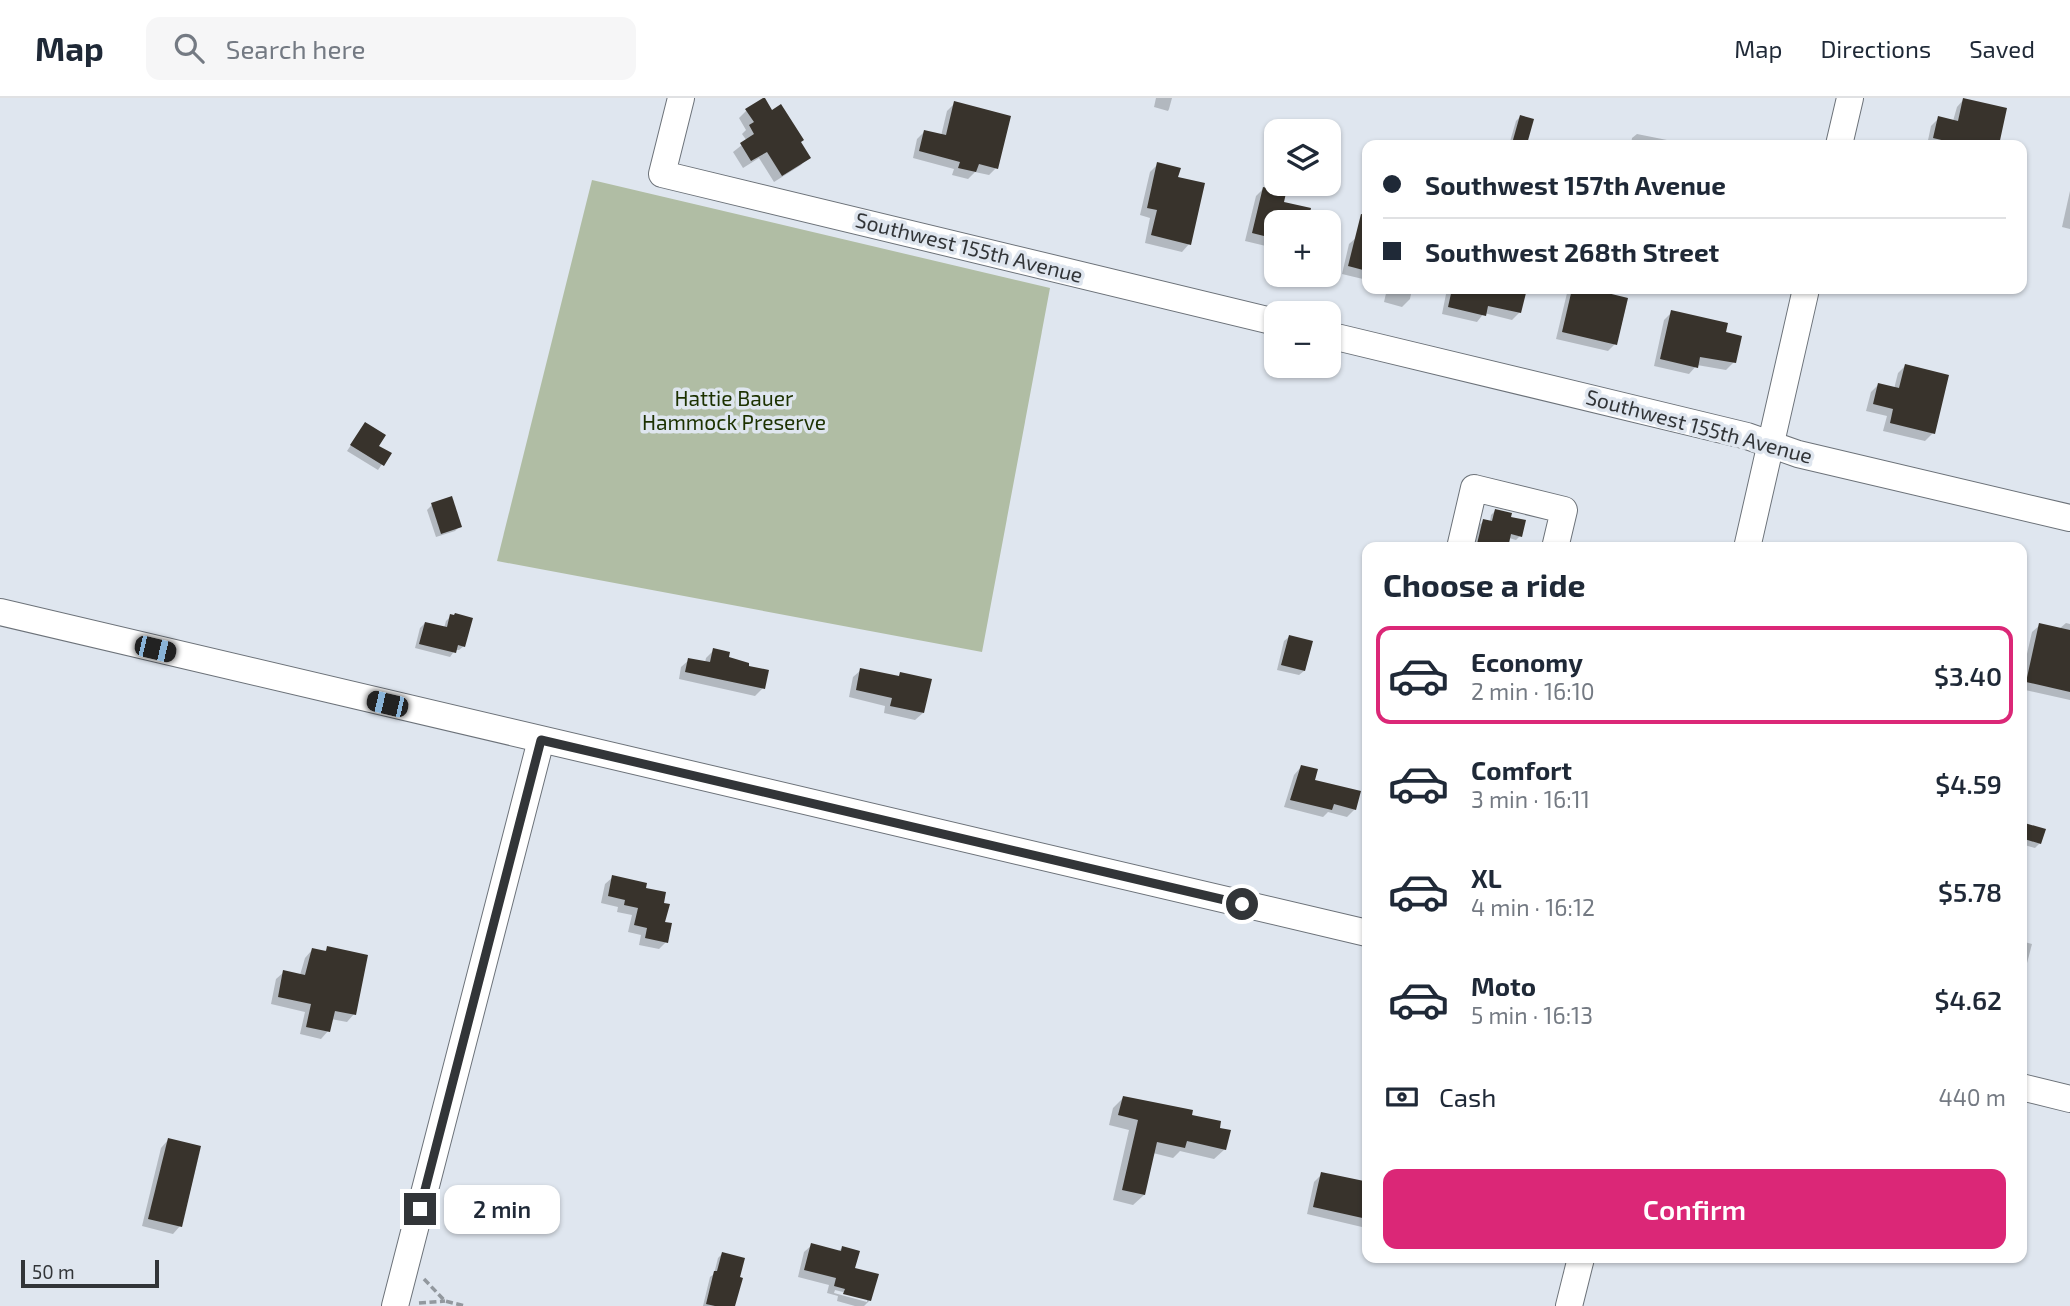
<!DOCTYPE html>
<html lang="en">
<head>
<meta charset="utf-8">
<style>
  body { margin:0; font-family:"Exo 2",sans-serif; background:#f6f6f7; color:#1f2937; height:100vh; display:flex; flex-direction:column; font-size:26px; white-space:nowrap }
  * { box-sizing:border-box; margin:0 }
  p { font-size:23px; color:#747a83 }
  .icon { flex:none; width:38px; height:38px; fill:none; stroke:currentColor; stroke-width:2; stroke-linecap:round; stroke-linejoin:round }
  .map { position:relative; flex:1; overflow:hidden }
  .side { position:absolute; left:1362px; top:444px; width:665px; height:721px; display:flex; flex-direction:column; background:#fff; border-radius:14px; box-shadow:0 2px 5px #0004 }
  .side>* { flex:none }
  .hud { position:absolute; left:1362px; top:42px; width:665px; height:154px; border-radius:14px; box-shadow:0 2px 5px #0004; display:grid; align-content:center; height:154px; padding:0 21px; background:#fff }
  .fabs { position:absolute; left:1264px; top:21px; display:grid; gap:14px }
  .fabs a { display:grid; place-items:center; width:77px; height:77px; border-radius:14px; background:#fff; box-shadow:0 2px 5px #0004; font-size:35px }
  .scale { position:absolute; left:21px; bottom:18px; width:138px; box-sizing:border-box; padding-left:7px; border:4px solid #323538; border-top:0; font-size:19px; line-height:24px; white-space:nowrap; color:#323538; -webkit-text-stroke:5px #dfe6ef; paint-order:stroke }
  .end { position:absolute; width:32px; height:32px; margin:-16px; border:9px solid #323538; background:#fff; box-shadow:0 0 0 4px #fff }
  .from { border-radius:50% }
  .bubble { position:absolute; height:49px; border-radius:14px; background:#fff; box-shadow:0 2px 5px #0004; font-size:23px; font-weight:600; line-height:49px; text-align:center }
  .car { position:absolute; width:21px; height:42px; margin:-21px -10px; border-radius:9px; box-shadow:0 0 5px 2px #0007; background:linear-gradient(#222 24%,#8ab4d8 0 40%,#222 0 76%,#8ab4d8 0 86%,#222 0) }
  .hud b { display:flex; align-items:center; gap:24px; height:66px; font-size:26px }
  .hud b+b { border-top:2px solid #e0e1e3 }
  .hud i { width:18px; height:18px; background:#1f2937 }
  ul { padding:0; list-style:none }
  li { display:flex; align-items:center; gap:21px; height:98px; margin:0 14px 10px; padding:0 7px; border:4px solid transparent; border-radius:14px }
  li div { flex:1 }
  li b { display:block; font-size:26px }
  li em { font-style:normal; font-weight:600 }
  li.selected { border-color:#db2777 }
  li>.icon { width:63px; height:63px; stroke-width:1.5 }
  h2 { padding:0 21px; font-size:32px; line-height:84px }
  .pay { display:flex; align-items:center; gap:18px; height:77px; padding:0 21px; font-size:26px }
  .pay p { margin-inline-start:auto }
  .cta { display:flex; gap:14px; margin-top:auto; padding:14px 21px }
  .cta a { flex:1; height:80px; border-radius:14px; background:#db2777; color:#fff; font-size:28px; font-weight:600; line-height:80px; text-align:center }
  header { display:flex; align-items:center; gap:42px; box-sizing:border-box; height:98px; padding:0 35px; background:#fff; border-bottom:2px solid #e0e1e3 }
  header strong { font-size:33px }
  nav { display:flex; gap:38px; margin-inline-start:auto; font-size:24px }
  .search { width:490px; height:63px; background:#f6f6f7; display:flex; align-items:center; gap:18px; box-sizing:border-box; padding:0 24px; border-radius:14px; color:#747a83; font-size:26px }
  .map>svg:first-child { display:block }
</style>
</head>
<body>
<header>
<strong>Map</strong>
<div class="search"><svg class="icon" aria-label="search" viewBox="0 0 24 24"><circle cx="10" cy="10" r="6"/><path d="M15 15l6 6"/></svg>Search here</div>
<nav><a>Map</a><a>Directions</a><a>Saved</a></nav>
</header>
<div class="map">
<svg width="2070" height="1208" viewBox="0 0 2070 1208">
  <rect width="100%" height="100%" fill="#dfe6ef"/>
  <!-- green -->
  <polygon fill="#b0bda4" points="592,82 1050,190 982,554 497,463"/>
  <!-- shadow -->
  <g fill="#0003" fill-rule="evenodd">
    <polygon points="1156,0 1172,0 1169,11 1168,13 1154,9"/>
    <polygon points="1964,1 2005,11 1997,47 1927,47 1931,28 1939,20 1953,23 1957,9"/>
    <polygon points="955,5 996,70 989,77 975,74 968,81 952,77 954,71 913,60 917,41 924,34 941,38 947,13"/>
    <polygon points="746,13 772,14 799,44 808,59 801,67 774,84 759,60 743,70 733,54 747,43 742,36 746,32 739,20"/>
    <polygon points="1520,19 1526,45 1524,47 1509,47 1516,23"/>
    <polygon points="1637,36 1667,42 1666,47 1631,47 1632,40"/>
    <polygon points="1158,66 1176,80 1189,146 1182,154 1145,145 1150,120 1140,117 1150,74"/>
    <polygon points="1263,91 1281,105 1309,112 1306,124 1276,124 1276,177 1291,177 1287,181 1264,175 1270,149 1245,143 1256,98"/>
    <polygon points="2070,93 2070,131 2062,129"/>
    <polygon points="1357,139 1367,141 1367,182 1342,176 1349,146"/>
    <polygon points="1387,191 1412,191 1410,201 1402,209 1384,204"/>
    <polygon points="1447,191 1525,191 1520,214 1512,222 1484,215 1477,224 1442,216"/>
    <polygon points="1568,191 1589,191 1615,246 1608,253 1556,241"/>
    <polygon points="1672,214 1724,236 1734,264 1726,272 1697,267 1689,276 1654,268 1664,222"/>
    <polygon points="1905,268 1933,335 1925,343 1883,333 1887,318 1866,313 1871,294 1878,287 1894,291 1898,275"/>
    <polygon points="365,326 377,348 389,356 378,372 347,353"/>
    <polygon points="432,407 460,428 455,433 436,439 427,412"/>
    <polygon points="1495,413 1520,438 1516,442 1509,440 1506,450 1473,450 1479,427 1484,423 1490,424 1491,417"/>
    <polygon points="451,518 464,548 459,552 455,552 450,559 415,550 420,530 425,525 444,530 446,523"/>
    <polygon points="2066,525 2070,526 2070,602 2021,591 2021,582 2032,534 2040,527 2059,531"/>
    <polygon points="1289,539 1304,573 1299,577 1277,572 1284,543"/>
    <polygon points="714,552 727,561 763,590 755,598 679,581 681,569 689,562 705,565 706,560"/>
    <polygon points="861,572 923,615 915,622 884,615 885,608 849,599 853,579"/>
    <polygon points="1301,669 1313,683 1355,711 1347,719 1328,714 1323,719 1284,709 1294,677"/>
    <polygon points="2021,726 2040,745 2035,750 2021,746"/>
    <polygon points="613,779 644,791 661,806 666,844 659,851 639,847 641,837 628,834 632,817 617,814 618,809 601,805 605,786"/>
    <polygon points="2021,843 2032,846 2021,888"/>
    <polygon points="328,850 354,916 347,924 331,921 328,933 321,941 300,936 305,914 271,906 276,881 284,874 300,877 305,860 312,852 323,855"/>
    <polygon points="1123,1000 1190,1018 1218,1031 1225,1051 1214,1061 1180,1053 1173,1060 1153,1055 1144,1097 1133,1107 1113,1102 1129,1032 1109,1027 1113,1010"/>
    <polygon points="168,1042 180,1128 173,1136 142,1128 161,1050"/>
    <polygon points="1322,1076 1367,1087 1367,1124 1362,1129 1307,1116 1314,1084"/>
    <path d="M812,1147L838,1154L842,1150L870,1202L864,1208H855L837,1203L838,1198L827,1195L829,1187L798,1179L804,1154ZM835,1192L867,1200V1204L834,1195Z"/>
    <polygon points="722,1156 734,1208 703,1208 710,1179 714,1176 718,1160"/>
  </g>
  <!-- building -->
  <g fill="#38332c">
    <polygon points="763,0 765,0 772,12 781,6 804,42 801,44 811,60 782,78 767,54 751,63 740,45 754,36 749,27 754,24 745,11"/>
    <polygon points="1963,0 2007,10 1999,47 1953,47 1954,45 1933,40 1938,18 1958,23"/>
    <polygon points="954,3 1011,18 998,71 979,66 976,74 958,70 960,64 919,53 924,32 946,37"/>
    <polygon points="1520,17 1534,21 1527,46 1513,42"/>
    <polygon points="1157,64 1181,70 1178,79 1205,85 1191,147 1151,137 1157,112 1147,110"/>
    <polygon points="1263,89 1286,95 1284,104 1311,110 1308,124 1276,124 1276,141 1252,135"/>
    <polygon points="1361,116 1367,117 1367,173 1348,168"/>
    <polygon points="1452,191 1527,191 1521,215 1488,208 1486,218 1448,209"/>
    <polygon points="1572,191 1591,191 1628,200 1617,247 1562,234"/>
    <polygon points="1671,212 1728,225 1726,234 1742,238 1736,265 1700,259 1698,270 1660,261"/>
    <polygon points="1905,266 1949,277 1935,336 1890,325 1893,311 1873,306 1878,285 1899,290"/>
    <polygon points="365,324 386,337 379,348 392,355 384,368 350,347"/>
    <polygon points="452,398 462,429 441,436 431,405"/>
    <polygon points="1495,411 1512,415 1511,419 1526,422 1522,439 1511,436 1508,450 1476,450 1483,421 1492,423"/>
    <polygon points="455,515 473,520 465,549 458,547 456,555 419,546 425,524 447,529 450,516 454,517"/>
    <polygon points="2039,525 2070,532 2070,594 2026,584"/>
    <polygon points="1289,537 1313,543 1305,573 1281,567"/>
    <polygon points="713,550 730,554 729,559 749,565 749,568 769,572 765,591 685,574 688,560 710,564"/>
    <polygon points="860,570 899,578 900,574 932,581 924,615 890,608 892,600 856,592"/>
    <polygon points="1301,667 1318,671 1315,682 1361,693 1356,712 1334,706 1332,712 1290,702"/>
    <polygon points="2021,724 2046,731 2041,746 2021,740"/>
    <polygon points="612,777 647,785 646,790 666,794 664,805 670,806 665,824 672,825 668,845 645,840 647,830 634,827 638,810 624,807 625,802 608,798"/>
    <polygon points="327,848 368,857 356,917 335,913 330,934 306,929 311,906 278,899 283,872 305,877 312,850 326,853"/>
    <polygon points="1123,998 1193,1012 1192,1017 1221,1023 1220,1030 1231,1032 1226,1052 1187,1043 1185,1050 1157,1044 1145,1097 1122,1092 1138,1022 1118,1017"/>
    <polygon points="168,1040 201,1048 182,1129 148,1121"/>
    <polygon points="1321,1074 1364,1083 1363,1084 1367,1085 1367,1121 1313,1109"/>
    <polygon points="811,1145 841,1153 842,1148 860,1153 855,1170 879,1176 871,1203 843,1196 845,1191 834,1188 836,1180 804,1172"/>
    <polygon points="722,1154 745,1160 740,1179 743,1180 735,1208 715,1208 706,1206 714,1173 717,1173"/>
  </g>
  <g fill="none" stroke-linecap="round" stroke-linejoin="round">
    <defs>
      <g id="minor">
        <polyline points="681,0 662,76 1276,224"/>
        <polyline points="1839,47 1850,0"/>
        <polyline points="1328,237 1747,338 1798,356 2070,420"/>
        <polyline points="1460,450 1474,390 1564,412 1555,450"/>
        <polyline points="1747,450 1806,191"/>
        <polyline points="0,514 1367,835"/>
        <polyline points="2021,989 2070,1001"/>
        <polyline points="395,1208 541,642"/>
        <polyline points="1569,1208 1581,1160"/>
      </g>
    </defs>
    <!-- minor casing -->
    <use href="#minor" stroke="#6c7279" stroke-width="28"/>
    <!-- path -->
    <g stroke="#92989e" stroke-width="3.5" stroke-dasharray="7 3.5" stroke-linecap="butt">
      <polyline points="424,1181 445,1203 465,1208"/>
      <polyline points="419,1205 445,1203"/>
    </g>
    <!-- minor -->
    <use href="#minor" stroke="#fff" stroke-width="26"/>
  </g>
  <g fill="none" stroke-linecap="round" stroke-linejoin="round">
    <!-- route -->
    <polyline stroke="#323538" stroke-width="9" points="420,1111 541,642 1242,806"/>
  </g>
  <g text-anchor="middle" stroke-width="7" stroke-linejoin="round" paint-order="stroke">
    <!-- street labels -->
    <g font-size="21" fill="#323538" stroke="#dfe6ef">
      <text transform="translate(969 150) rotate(14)" y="7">Southwest 155th Avenue</text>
      <text transform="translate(1699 329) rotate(15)" y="7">Southwest 155th Avenue</text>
    </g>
    <!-- park labels -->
    <g font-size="21" fill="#1c3100" stroke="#dfe6ef">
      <text x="734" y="308">Hattie Bauer<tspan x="734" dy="24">Hammock Preserve</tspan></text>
    </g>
  </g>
</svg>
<div class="fabs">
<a><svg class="icon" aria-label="layers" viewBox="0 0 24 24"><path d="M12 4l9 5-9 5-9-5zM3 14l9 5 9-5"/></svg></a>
<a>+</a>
<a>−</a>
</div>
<div class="scale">50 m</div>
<i class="end from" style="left:1242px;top:806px"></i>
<i class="end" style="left:420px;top:1111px"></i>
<div class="bubble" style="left:444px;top:1087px;width:116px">2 min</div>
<i class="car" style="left:155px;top:551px;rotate:103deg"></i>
<i class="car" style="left:387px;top:606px;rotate:283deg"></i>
<div class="hud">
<b><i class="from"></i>Southwest 157th Avenue</b>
<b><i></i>Southwest 268th Street</b>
</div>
<section class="side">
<h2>Choose a ride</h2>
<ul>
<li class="selected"><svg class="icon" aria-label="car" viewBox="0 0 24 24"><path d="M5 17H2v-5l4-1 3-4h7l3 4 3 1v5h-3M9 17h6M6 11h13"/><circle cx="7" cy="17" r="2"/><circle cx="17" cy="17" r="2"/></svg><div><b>Economy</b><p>2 min · 16:10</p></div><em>$3.40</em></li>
<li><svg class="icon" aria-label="car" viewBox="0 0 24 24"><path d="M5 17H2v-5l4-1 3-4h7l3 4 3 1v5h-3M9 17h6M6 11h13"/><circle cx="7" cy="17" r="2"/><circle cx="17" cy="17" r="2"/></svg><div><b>Comfort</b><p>3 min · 16:11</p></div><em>$4.59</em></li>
<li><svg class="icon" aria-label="car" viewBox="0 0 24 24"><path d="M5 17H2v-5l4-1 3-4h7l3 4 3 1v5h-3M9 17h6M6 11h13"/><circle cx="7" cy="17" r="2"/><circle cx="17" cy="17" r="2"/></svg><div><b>XL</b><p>4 min · 16:12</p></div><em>$5.78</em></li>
<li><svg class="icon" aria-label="car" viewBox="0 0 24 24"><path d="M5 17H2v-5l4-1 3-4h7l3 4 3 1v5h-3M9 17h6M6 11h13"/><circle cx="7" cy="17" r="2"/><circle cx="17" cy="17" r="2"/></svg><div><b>Moto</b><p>5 min · 16:13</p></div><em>$4.62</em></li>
</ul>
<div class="pay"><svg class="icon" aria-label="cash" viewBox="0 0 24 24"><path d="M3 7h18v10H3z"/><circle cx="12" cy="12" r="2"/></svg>Cash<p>440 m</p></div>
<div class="cta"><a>Confirm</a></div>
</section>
</div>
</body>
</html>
